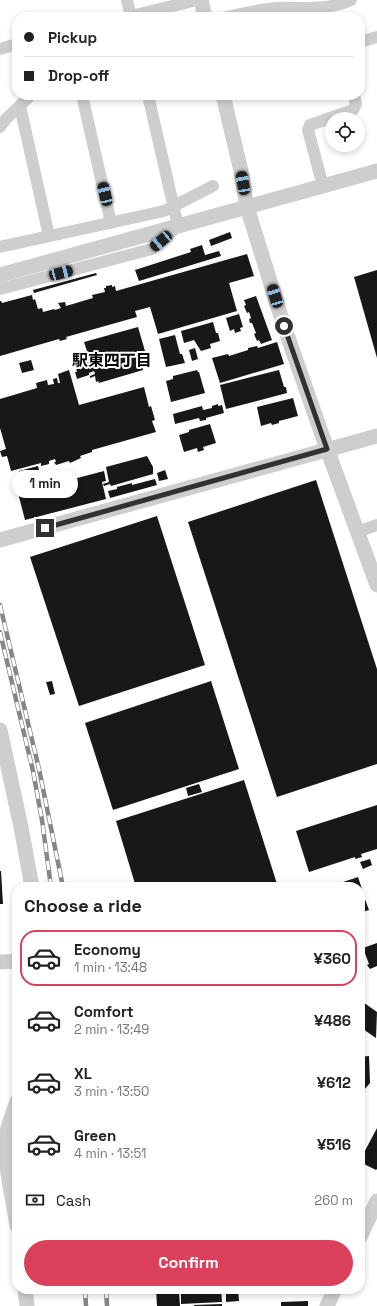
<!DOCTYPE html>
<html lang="en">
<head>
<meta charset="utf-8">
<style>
  body { margin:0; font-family:"Space Grotesk","Noto Sans JP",sans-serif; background:#f6f6f6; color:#222; height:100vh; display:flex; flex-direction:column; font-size:15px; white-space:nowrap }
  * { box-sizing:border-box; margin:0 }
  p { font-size:13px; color:#767676 }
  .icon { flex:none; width:22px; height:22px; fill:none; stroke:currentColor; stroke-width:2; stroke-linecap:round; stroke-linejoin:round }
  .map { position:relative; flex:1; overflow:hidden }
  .panel { position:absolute; left:12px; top:882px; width:353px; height:412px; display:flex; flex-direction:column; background:#fff; border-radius:16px; box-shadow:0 2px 6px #0003 }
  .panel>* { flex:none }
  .top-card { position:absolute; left:12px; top:12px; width:353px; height:88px; border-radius:16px; box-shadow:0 2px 6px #0003; display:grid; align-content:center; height:88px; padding:0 12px; background:#fff }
  .controls { position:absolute; left:325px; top:112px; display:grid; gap:8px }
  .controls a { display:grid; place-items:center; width:40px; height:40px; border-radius:50%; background:#fff; box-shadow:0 2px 6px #0003; font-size:20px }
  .end { position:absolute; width:18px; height:18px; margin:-9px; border:5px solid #313131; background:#fff; box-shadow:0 0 0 2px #fff }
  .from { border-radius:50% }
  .bubble { position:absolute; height:28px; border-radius:14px; background:#fff; box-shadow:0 2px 6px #0003; font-size:13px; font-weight:700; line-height:28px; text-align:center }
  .car { position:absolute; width:12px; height:24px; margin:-12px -6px; border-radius:5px; box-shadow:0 0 3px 1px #0007; background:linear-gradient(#222 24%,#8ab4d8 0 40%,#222 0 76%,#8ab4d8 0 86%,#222 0) }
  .top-card b { display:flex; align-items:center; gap:14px; height:38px; font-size:15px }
  .top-card b+b { border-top:1px solid #e0e0e0 }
  .top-card i { width:10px; height:10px; background:#222 }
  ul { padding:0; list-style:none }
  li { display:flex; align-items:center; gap:12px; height:56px; margin:0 8px 6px; padding:0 4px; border:2px solid transparent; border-radius:16px }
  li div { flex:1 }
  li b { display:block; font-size:15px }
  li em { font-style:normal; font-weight:700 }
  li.selected { border-color:#da4059 }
  li>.icon { width:36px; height:36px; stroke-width:1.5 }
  h2 { padding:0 12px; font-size:18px; line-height:48px }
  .pay { display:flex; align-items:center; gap:10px; height:44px; padding:0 12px; font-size:15px }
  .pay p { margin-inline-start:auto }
  .action { display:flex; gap:8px; margin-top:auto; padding:8px 12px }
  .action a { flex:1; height:46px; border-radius:24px; background:#da4059; color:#fff; font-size:16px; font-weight:700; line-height:46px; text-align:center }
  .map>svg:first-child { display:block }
</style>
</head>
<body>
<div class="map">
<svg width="377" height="1306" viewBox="0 0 377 1306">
  <rect width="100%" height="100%" fill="#fff"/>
  <!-- building -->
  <g fill="#181818">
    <polygon points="230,232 232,238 211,246 209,240"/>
    <polygon points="202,245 205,255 219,251 221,256 139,281 135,270 191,252 190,249"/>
    <polygon points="247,254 254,276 229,283 237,311 158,334 150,307 135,311 137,317 66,337 67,339 60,341 59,339 0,356 0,301 1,301 2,303 32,295 33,300 35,299 38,309 42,308 43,312 54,309 55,310 61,308 58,303 65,302 66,306 93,298 92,295 105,292 104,288 106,288 106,286 112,285 112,287 115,286 116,291"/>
    <polygon points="377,270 377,358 354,277"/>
    <polygon points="96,273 97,275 34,293 33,290"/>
    <polygon points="256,296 272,340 261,344 259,340 257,341 254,334 256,333 252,323 250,323 249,319 251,318 249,312 247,313 244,306 246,305 244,300"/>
    <polygon points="239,314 243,327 240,328 241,331 235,333 234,329 230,331 226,318"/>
    <polygon points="213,322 216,333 218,333 220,341 210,344 211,348 201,351 194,340 184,343 181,331"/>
    <polygon points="138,327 147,358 145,358 145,357 140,358 143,370 99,383 98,381 96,382 95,376 90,378 90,376 95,374 94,371 89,373 89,375 77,379 75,372 77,372 72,355 87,351 84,342"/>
    <polygon points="175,335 180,354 182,354 185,363 166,367 159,339"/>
    <polygon points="277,342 284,364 220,383 212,358 228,354 229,356 248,350 248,348 257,346 258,348"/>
    <polygon points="195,348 198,359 192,361 189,350"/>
    <polygon points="31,360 34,370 22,373 19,363"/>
    <polygon points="69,370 79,405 144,387 149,407 151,406 155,420 152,421 156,432 92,450 92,452 80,456 81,458 70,463 69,461 56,465 54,462 56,462 55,459 49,461 49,464 41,466 41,463 11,471 7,456 2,457 0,451 6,449 0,428 0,399 37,388 36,383 47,380 48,385 54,384 53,379 57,378 58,383 60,383 58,374"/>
    <polygon points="197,370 198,372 199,372 205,393 171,402 166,381 173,379 173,376"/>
    <polygon points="279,370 284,387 286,387 287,393 226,409 220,385"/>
    <polygon points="293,398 298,416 279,421 279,423 272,425 271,423 261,426 257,407"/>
    <polygon points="218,404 218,406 222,405 224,413 206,418 206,420 200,421 199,418 175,424 173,414 202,406 203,410 212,408 212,406"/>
    <polygon points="210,424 216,443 203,447 204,450 198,452 197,448 184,452 179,435 189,432 189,430"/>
    <polygon points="147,456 153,467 153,474 111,486 110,484 104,486 103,484 109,482 106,467"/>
    <polygon points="38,466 39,470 20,475 19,471"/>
    <polygon points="165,470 168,479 159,481 157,473"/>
    <polygon points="104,471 106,481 102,482 106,499 25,520 17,489 61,478 62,482"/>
    <polygon points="155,479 157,485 110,498 108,491 117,489 117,487 132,483 132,485"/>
    <polygon points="316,480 377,669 377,764 277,797 188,522"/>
    <polygon points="157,516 205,665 79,706 30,557"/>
    <polygon points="52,681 55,694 50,695 46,682"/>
    <polygon points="211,681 239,769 113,810 85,723"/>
    <polygon points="244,780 278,887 136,887 116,821"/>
    <polygon points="199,784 202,792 188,796 186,788"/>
    <polygon points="377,805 377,849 361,854 362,857 355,859 355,857 309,872 296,831"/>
    <polygon points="370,859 372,865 363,869 360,862"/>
    <polygon points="0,871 1,871 3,904 0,904"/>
    <polygon points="358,877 363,892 360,893 360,887 328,887"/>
    <polygon points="363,894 369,910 360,913 360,895"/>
    <polygon points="377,943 377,966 370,969 367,965 369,964 363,948"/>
    <polygon points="360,1000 377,1012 376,1038 360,1027"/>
    <polygon points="369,1056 370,1083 364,1090 360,1090 360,1057"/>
    <polygon points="377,1128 377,1169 376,1170 360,1162 360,1160"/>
    <polygon points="156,1289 183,1289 183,1290 179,1291 180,1306 157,1306"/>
    <polygon points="221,1289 222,1302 181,1304 181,1291"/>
    <polygon points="226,1289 238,1289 239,1301 226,1302"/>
    <polygon points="308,1301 308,1306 281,1306 281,1302"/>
    <polygon points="222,1304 222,1306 194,1306 194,1305"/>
  </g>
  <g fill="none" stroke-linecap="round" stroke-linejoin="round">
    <!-- minor -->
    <g stroke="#cecece" stroke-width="12">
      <polyline points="127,0 131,17"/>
      <polyline points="127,17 197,0"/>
      <path d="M227,17C243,14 260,9 276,8C302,7 327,11 351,0"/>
      <polyline points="360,42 377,37"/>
      <polyline points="0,49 17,44"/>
      <polyline points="82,95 111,223"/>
      <polyline points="20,106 49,236"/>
      <polyline points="0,127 6,119 31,95"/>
      <polyline points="323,186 308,130 310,125 353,110 356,104 354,95"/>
      <polyline points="0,247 164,211 213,186"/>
      <polyline points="0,289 152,249 178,226 148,95"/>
      <polyline points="357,532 377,525"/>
    </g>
    <!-- tertiary -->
    <g stroke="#cecece" stroke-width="15">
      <polyline points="201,0 205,17"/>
      <polyline points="223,95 241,171 247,207 284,326 327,449 377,585"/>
      <polyline points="0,275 247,207 377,171"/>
      <polyline points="0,540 377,436"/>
      <polyline points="0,730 21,827 32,887"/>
      <polyline points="0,962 17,961"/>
      <path d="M17,1101C13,1113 8,1125 6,1137C4,1162 13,1200 17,1226"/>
      <polyline points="360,1237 377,1201"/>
      <polyline points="25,1289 27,1306"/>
      <polyline points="327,1306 335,1289"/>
    </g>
    <defs>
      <g id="rail">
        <polyline points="0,605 39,769 63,887"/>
        <polyline points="0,632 33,771 42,820 51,887"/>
        <polyline points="85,1289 86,1306"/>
        <polyline points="106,1289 107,1306"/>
      </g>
    </defs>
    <!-- rail casing -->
    <use href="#rail" stroke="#868686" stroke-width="4.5"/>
    <!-- rail -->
    <use href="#rail" stroke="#fff" stroke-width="3" stroke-dasharray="9" stroke-linecap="butt"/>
  </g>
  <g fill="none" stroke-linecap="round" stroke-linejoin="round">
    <!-- route -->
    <polyline stroke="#313131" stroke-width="5" points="45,528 327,449 284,326"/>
  </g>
  <g text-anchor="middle" stroke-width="4" stroke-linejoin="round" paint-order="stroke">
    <!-- neighbourhood labels -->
    <g font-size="16" font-weight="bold" fill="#000" stroke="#fff">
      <text x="112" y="366">駅東四丁目</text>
    </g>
  </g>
</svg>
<div class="controls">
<a><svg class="icon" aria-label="locate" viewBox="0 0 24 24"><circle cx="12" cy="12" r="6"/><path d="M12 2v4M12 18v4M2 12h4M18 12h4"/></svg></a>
</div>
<i class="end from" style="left:284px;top:326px"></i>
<i class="end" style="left:45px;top:528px"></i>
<div class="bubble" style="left:12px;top:470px;width:66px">1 min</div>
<i class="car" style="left:243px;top:183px;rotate:350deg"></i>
<i class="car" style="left:105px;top:194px;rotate:347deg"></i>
<i class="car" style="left:161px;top:241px;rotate:230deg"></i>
<i class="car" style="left:61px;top:273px;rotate:75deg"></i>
<i class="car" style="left:275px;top:296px;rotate:343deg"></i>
<div class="top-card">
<b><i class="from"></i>Pickup</b>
<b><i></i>Drop-off</b>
</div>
<section class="panel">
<h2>Choose a ride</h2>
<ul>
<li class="selected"><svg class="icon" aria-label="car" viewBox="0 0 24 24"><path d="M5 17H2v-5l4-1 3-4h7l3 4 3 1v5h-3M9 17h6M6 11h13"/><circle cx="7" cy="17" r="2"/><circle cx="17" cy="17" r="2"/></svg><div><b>Economy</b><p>1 min · 13:48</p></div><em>¥360</em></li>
<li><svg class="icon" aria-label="car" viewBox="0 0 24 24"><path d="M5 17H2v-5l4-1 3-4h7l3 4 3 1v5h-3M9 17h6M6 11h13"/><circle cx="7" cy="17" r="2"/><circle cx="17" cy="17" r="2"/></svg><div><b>Comfort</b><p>2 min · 13:49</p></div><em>¥486</em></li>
<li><svg class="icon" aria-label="car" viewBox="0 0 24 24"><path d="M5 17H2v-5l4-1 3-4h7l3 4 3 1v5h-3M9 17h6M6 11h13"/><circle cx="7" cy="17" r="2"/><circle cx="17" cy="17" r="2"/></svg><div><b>XL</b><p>3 min · 13:50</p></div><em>¥612</em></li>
<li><svg class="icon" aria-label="car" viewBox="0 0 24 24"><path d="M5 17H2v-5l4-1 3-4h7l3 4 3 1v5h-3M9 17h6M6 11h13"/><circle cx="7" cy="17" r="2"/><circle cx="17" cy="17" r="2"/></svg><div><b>Green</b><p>4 min · 13:51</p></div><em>¥516</em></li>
</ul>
<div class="pay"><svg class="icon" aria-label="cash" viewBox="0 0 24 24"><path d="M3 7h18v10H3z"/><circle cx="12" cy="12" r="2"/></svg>Cash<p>260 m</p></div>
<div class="action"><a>Confirm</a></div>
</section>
</div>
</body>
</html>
